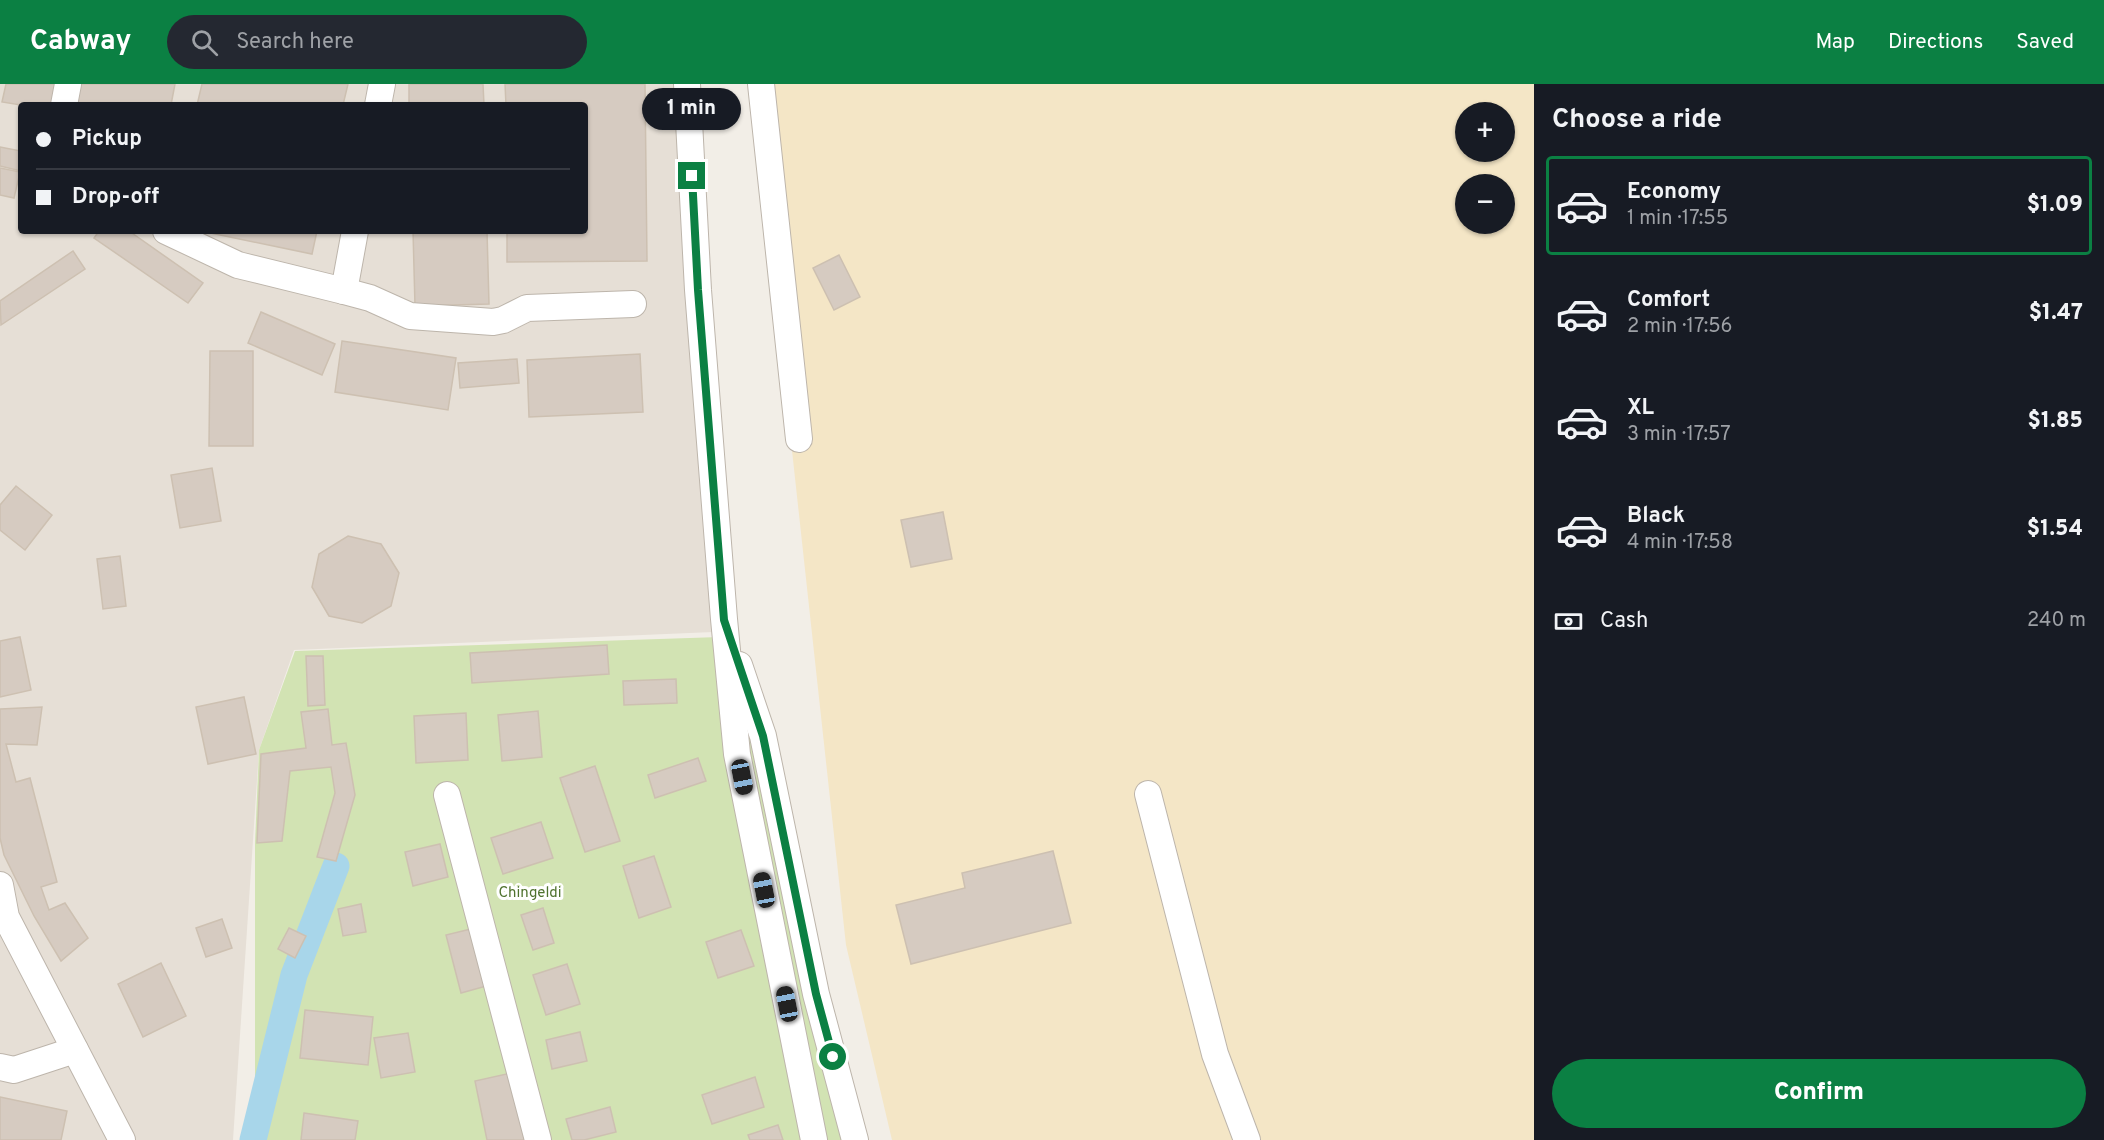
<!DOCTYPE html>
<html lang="en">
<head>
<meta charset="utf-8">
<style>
  body { margin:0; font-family:Overpass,sans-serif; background:#242831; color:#f1f3f6; height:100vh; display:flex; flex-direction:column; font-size:22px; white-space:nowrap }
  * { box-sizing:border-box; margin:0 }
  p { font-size:20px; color:#9ea1a6 }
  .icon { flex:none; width:33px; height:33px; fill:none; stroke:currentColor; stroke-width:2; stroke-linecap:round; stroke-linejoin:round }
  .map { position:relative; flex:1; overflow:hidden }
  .sheet { display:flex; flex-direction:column; background:#171b24; width:570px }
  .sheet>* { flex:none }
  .hud { position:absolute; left:18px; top:18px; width:570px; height:132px; border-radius:6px; box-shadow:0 2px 4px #0004; display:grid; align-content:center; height:132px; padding:0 18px; background:#171b24 }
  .buttons { position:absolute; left:1455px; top:18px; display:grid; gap:12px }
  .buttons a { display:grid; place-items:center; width:60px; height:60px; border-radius:50%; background:#171b24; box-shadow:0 2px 4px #0004; font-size:30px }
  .end { position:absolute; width:27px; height:27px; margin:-14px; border:8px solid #0b8043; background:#fff; box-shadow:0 0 0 3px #fff }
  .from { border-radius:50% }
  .bubble { position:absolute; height:42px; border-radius:21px; background:#171b24; box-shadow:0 2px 4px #0004; font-size:20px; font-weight:800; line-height:42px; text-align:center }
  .car { position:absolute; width:18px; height:36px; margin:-18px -9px; border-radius:8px; box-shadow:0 0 4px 2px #0007; background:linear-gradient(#222 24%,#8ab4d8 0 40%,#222 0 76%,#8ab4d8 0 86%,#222 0) }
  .hud b { display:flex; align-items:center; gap:21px; height:57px; font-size:22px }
  .hud b+b { border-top:2px solid #363941 }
  .hud i { width:15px; height:15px; background:#f1f3f6 }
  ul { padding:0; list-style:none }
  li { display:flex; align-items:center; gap:18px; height:99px; margin:0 12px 9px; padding:0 6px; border:3px solid transparent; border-radius:6px }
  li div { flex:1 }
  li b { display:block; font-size:22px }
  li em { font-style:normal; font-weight:800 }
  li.current { border-color:#0b8043 }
  li>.icon { width:54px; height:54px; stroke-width:1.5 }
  h2 { padding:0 18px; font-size:27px; line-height:72px }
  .pay { display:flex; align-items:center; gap:15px; height:66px; padding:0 18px; font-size:22px }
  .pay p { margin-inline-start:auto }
  .action { display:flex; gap:12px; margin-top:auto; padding:12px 18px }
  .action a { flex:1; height:69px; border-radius:36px; background:#0b8043; color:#fff; font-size:24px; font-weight:800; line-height:69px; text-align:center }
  header { display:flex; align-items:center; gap:36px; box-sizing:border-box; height:84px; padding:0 30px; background:#0b8043; color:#fff }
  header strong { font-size:28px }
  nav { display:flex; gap:33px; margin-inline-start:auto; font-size:21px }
  .search { width:420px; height:54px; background:#242831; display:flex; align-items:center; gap:15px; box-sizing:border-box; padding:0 21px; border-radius:33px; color:#9ea1a6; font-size:22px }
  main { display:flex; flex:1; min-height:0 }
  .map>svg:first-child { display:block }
</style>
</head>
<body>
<header>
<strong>Cabway</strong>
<div class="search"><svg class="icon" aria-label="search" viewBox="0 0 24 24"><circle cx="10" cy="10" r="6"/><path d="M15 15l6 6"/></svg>Search here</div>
<nav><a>Map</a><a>Directions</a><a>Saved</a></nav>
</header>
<main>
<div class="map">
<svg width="1534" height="1056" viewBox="0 0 1534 1056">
  <rect width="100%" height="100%" fill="#f2eee7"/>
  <!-- residential -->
  <path fill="#e6dfd6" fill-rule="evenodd" d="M0,0H673L713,548L294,566L259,666L233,1056H0ZM21,21H585V147H21Z"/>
  <!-- green -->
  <polygon fill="#d2e3b3" points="720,553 748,647 844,1056 258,1056 255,1003 255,759 259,666 295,567"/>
  <!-- sand -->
  <path fill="#f4e6c6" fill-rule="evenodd" d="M752,0H1534V1056H892L846,861ZM1466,28H1504V68H1466ZM1466,100H1504V140H1466Z"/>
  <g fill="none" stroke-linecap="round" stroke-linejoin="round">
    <!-- canal -->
    <polyline stroke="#a8d6ea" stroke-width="27" points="253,1056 294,891 336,782"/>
  </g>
  <!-- building -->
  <g fill="#d6cbc1" stroke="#cdc0b1" stroke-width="1.5">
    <polygon points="6,0 59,0 55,21 21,21 2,18"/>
    <polygon points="76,0 175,0 171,21 71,21"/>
    <polygon points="202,0 348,0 343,21 197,21"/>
    <polygon points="409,0 483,0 484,21 409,21"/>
    <polygon points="505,0 645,0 647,177 507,178 507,147 585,147 585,21 506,21"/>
    <polygon points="0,63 21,67 21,87 0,82"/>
    <polygon points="0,84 20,88 14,114 0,111"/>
    <polygon points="99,147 129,147 203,199 188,219 94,154"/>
    <polygon points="201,147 317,147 312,170"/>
    <polygon points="413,147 487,147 489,220 415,222"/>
    <polygon points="73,167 85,185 1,241 0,217"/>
    <polygon points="839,171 860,213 834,226 813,184"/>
    <polygon points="261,228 335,260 322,291 248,259"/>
    <polygon points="342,257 456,274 448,326 335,308"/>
    <polygon points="210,267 253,267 253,362 209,362"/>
    <polygon points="640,270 643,328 529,333 527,276"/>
    <polygon points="517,275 519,299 460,304 458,279"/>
    <polygon points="212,384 221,437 180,444 171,391"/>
    <polygon points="16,402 52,431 25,466 0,446 0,421"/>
    <polygon points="943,428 952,475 911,483 901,436"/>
    <polygon points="348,452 381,460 399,489 391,522 362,539 329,532 312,503 319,470"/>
    <polygon points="120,472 126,522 103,525 97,475"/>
    <polygon points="20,553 31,606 0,613 0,557"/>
    <polygon points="607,561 609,590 472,599 470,569"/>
    <polygon points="306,572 323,572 325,621 308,622"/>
    <polygon points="676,595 677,619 624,621 623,597"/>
    <polygon points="244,613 256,670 208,680 196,623"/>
    <polygon points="42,623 37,661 6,660 16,698 30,694 57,798 41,803 49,826 65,819 88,854 61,877 34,832 4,771 0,754 0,625"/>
    <polygon points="328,625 332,661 346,659 355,711 336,777 317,773 335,709 331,683 290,687 282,757 257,759 261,670 306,664 301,628"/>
    <polygon points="538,627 542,673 502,677 498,631"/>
    <polygon points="466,629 468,676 416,679 414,632"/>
    <polygon points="698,674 706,697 655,714 648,691"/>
    <polygon points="595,682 620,757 585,768 560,694"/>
    <polygon points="541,738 553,774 503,790 491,754"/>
    <polygon points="440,760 448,793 413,802 405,768"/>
    <polygon points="1053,767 1071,839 911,880 896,821 965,804 962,789"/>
    <polygon points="654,772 671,823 639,834 623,782"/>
    <polygon points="361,820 366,848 343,852 338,825"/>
    <polygon points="543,824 554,859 533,866 521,831"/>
    <polygon points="222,835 232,864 206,873 196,844"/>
    <polygon points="289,844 306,852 295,874 278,865"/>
    <polygon points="475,844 490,901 461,909 446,851"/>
    <polygon points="741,846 754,882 718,894 706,858"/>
    <polygon points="161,879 186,932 143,953 118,900"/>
    <polygon points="567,880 580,920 546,931 533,891"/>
    <polygon points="305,926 373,933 368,981 300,974"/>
    <polygon points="580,948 587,977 552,985 546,956"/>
    <polygon points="408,949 415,988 381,994 374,954"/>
    <polygon points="516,988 525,1056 487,1056 475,997"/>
    <polygon points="755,993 764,1023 712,1040 702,1011"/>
    <polygon points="0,1013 67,1027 61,1056 0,1056"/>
    <polygon points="610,1023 616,1048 584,1056 572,1056 566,1035"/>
    <polygon points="304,1029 358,1037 355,1056 301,1056"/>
    <polygon points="778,1041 783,1056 750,1056 748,1051"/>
  </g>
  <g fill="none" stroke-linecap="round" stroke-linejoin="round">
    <defs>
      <g id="minor">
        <polyline points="687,0 698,206 724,535 737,670 814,1056"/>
        <polyline points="761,0 799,355"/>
        <polyline points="64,21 68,0"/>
        <polyline points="378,21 382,0"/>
        <polyline points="166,147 238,181 344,207 370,214 410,232 493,238 503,236 527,224 633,220"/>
        <polyline points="344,207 355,147"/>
        <polyline points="739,581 763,652 816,910 855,1056"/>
        <polyline points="1148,710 1215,970 1247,1056"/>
        <polyline points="447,711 538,1056"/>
        <polyline points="0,801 6,833 122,1056"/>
        <polyline points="0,983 14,986 75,966"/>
      </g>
    </defs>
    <!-- minor casing -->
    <use href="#minor" stroke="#bdb5ab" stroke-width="28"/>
    <!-- minor -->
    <use href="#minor" stroke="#fff" stroke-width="26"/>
  </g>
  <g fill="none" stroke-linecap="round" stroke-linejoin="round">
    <!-- route -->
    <polyline stroke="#0b8043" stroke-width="8" points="692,92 698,206 724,536 763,652 816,910 833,973"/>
  </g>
  <g text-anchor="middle" stroke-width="6" stroke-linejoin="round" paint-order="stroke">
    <!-- park labels -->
    <g font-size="15" fill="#4f722e" stroke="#fff">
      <text x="530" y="813">Chingeldi</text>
    </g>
  </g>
</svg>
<div class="buttons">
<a>+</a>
<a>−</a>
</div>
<i class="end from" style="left:833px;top:973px"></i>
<i class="end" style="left:692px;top:92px"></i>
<div class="bubble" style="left:642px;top:4px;width:99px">1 min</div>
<i class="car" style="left:742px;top:693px;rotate:169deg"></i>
<i class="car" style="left:764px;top:806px;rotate:349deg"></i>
<i class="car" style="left:787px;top:920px;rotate:349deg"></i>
<div class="hud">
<b><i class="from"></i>Pickup</b>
<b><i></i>Drop-off</b>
</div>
</div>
<section class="sheet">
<h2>Choose a ride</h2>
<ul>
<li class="current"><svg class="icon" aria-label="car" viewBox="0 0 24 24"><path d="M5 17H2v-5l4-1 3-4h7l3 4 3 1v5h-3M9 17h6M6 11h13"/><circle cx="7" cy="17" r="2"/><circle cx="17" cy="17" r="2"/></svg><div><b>Economy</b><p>1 min · 17:55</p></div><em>$1.09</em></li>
<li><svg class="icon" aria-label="car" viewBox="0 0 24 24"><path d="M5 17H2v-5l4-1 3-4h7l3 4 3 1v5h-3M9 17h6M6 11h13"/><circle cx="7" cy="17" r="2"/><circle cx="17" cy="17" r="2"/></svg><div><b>Comfort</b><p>2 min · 17:56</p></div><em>$1.47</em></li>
<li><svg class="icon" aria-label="car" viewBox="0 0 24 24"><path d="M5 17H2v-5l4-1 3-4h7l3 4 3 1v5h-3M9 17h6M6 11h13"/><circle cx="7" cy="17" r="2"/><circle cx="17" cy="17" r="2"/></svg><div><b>XL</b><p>3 min · 17:57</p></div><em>$1.85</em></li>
<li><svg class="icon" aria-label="car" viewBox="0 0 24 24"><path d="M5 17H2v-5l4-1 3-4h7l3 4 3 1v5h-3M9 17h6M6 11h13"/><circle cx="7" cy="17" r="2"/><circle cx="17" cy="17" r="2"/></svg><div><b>Black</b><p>4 min · 17:58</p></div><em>$1.54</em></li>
</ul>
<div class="pay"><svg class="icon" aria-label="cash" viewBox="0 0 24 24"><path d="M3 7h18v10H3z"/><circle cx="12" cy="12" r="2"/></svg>Cash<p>240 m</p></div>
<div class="action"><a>Confirm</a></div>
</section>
</main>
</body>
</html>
